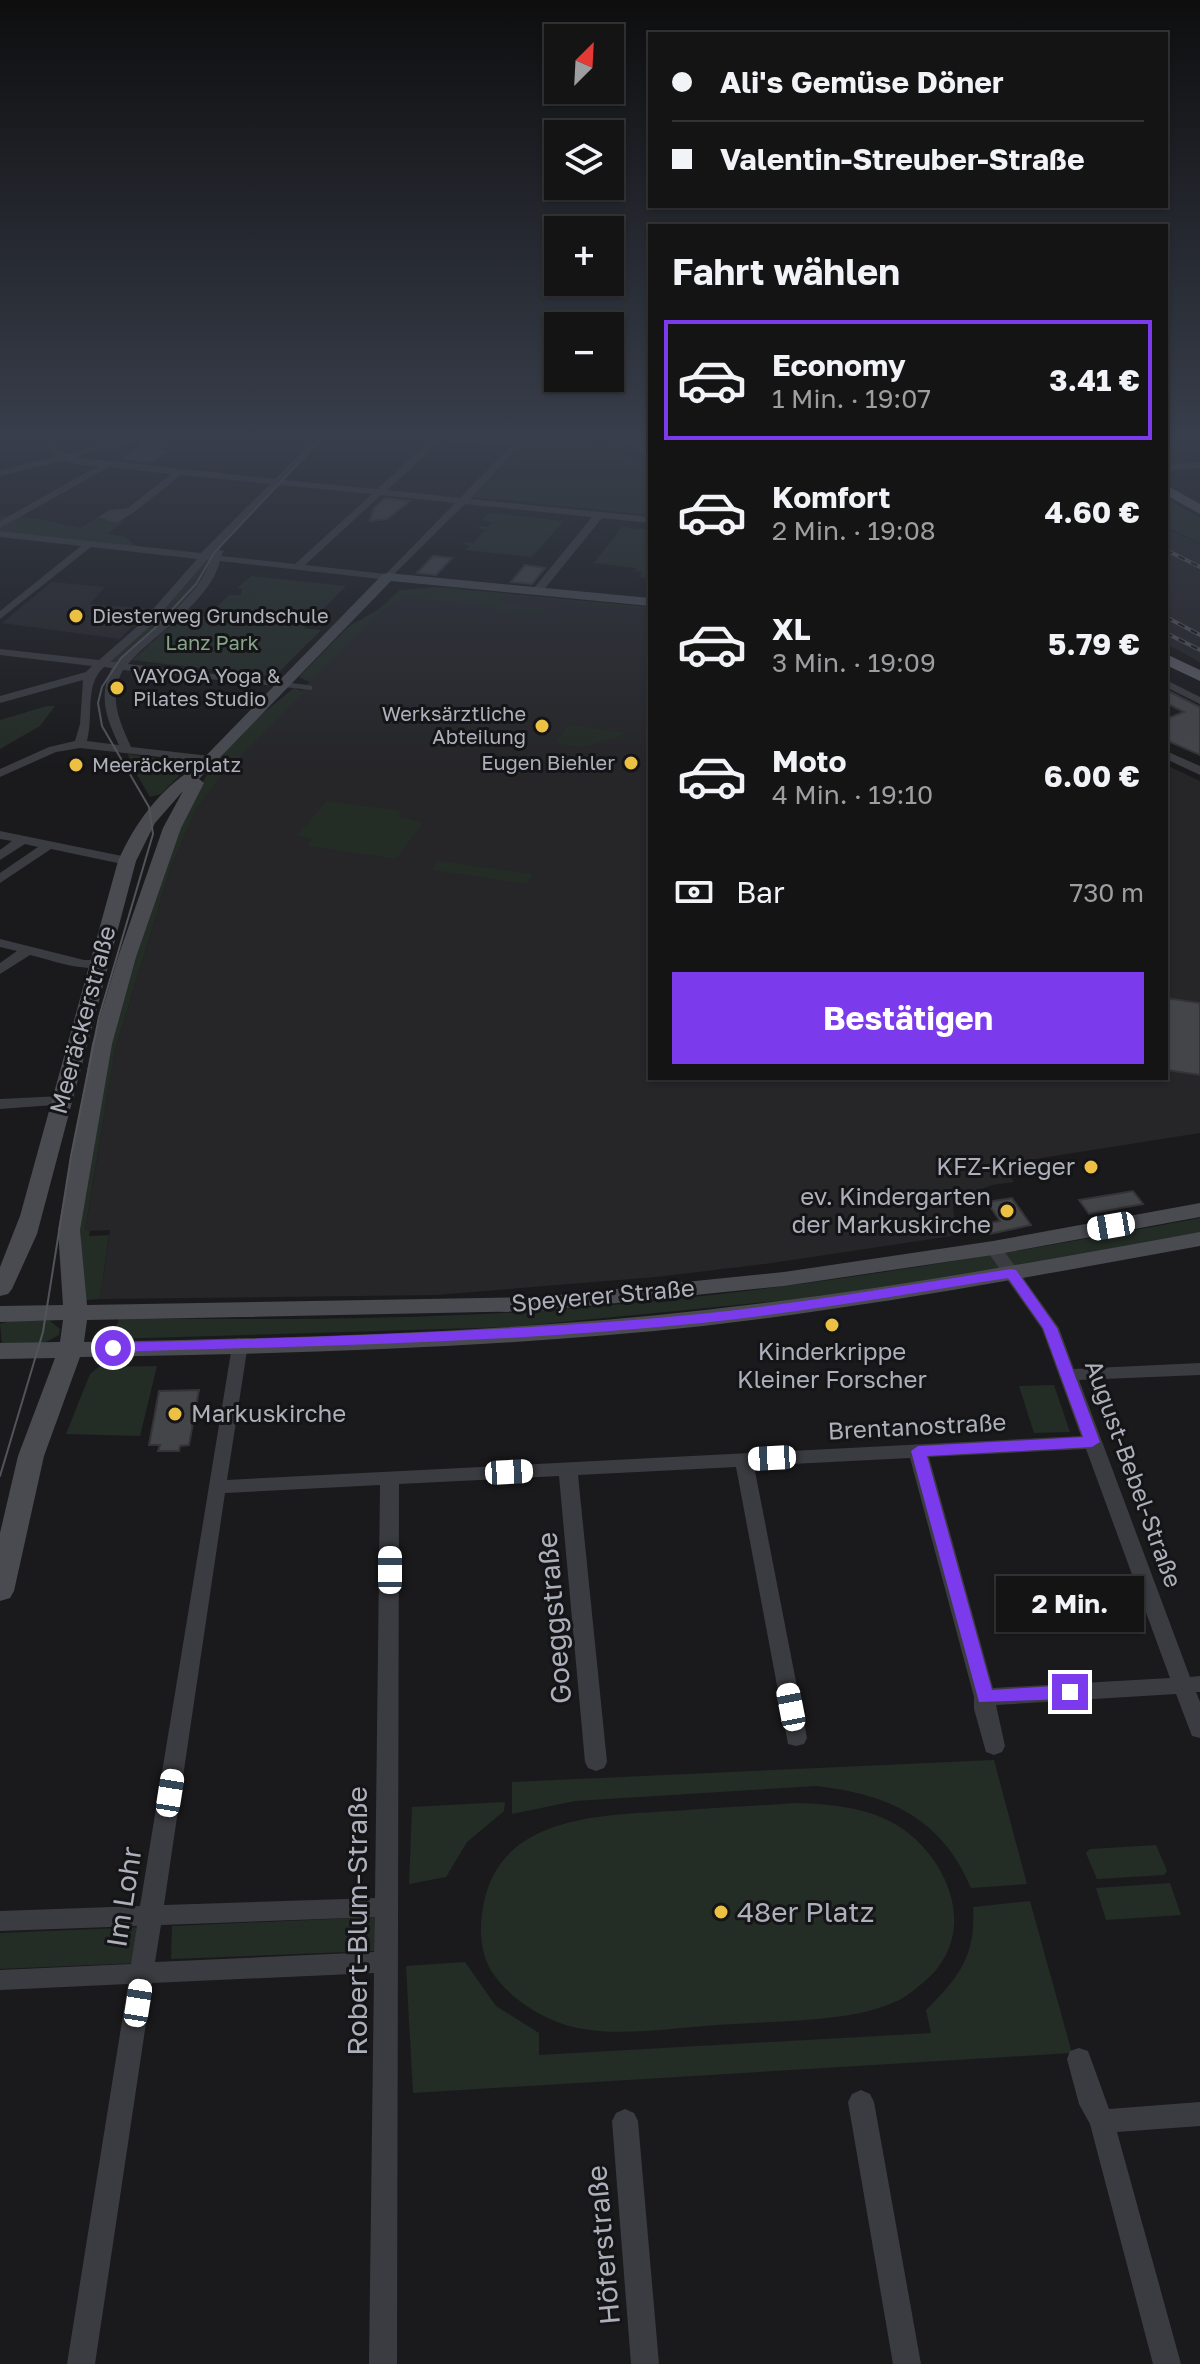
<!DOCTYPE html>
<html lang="de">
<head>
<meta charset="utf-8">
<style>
  body { margin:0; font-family:"Golos Text",sans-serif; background:#1d1d1e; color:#f1f3f6; height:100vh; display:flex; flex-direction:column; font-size:30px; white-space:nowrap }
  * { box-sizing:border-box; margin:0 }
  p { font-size:26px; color:#9d9ea0 }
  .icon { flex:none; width:44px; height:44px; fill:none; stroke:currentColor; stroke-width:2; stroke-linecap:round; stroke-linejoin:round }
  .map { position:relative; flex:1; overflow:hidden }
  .panel { position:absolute; left:648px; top:224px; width:520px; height:856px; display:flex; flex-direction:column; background:#141415; border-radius:0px; box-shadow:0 2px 6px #0004,0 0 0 2px #333334 }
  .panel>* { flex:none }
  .top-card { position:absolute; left:648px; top:32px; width:520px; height:176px; border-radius:0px; box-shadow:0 2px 6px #0004,0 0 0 2px #333334; display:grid; align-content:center; height:176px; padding:0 24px; background:#141415 }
  .needle { width:52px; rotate:24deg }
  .fabs { position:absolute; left:544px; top:24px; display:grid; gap:16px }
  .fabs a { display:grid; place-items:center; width:80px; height:80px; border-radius:0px; background:#141415; box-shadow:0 2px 6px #0004,0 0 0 2px #333334; font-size:40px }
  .end { position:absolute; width:36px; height:36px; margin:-18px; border:10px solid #7c3aed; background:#fff; box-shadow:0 0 0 4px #fff }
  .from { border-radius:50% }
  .bubble { position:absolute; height:56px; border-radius:0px; background:#141415; box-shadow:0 2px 6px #0004,0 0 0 2px #333334; font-size:26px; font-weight:700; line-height:56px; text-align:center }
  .car { position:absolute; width:24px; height:48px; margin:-24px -12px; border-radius:10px; box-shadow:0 0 6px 2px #0007; background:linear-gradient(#fff 24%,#345 0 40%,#fff 0 76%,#345 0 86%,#fff 0) }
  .top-card b { display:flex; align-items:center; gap:28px; height:76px; font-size:30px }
  .top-card b+b { border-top:2px solid #333334 }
  .top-card i { width:20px; height:20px; background:#f1f3f6 }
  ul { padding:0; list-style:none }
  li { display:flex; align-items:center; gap:24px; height:120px; margin:0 16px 12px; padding:0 8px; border:4px solid transparent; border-radius:0px }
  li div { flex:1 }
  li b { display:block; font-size:30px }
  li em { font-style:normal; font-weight:700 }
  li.on { border-color:#7c3aed }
  li>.icon { width:72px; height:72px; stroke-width:1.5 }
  h2 { padding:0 24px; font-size:36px; line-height:96px }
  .pay { display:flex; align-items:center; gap:20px; height:88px; padding:0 24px; font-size:30px }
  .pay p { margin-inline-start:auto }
  .cta { display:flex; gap:16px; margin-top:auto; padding:16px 24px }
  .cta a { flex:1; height:92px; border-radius:0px; background:#7c3aed; color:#fff; font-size:32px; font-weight:700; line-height:92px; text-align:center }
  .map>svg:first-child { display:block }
</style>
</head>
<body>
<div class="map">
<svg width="1200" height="2364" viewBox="0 0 1200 2364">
  <rect width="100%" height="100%" fill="#1a1a1c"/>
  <!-- built -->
  <g fill="#262629">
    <polygon points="1166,528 1200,544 1200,662 1166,644"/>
    <polygon points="52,582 105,587 90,604 148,609 120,639 2,623"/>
    <polygon points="401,593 505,594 650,610 650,1078 1166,1078 1166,765 1200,781 1200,1133 1003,1164 1014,1182 992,1185 966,1195 953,1207 954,1215 965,1234 765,1264 656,1277 436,1295 100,1299 110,1230 85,1231 115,1050 171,867 195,809 216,779 372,617"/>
  </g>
  <!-- green -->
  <g fill="#242c26">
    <polygon points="532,437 568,437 579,443 576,437 582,437 591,445 612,447 614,443 607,439 610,438 622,445 618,451 637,462 650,464 650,469 643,476 650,479 650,515 472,497"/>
    <polygon points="1166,498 1200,518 1200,543 1166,527"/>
    <polygon points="488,513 564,521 532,557 465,550 470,546 463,544 465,542 473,543 485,530 478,528 480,526 487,527 492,522 482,520"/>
    <polygon points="0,515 39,519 81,528 98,517 121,520 124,521 108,534 124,536 136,546 0,531"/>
    <polygon points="622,527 650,530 650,578 639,577 642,572 635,571 636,568 594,563"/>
    <path d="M205,557L215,558C207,597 146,639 115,664H102Z"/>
    <polygon points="251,576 346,586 304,628 321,630 274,677 132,660 178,619 207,616 229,595 240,595 243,589 237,588"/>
    <polygon points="437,587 650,607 650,610 505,595 498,603 546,609 541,615 491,609 493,606 402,597 374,617 310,682 299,677 348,627 379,609 400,590"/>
    <polygon points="294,688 304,692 218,779 196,809 171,867 115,1050 85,1230 90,1231 89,1236 109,1235 100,1299 86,1300 74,1229 114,1011 186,811 214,762 250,724"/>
    <polygon points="47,706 55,706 40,726 0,749 0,720"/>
    <polygon points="568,725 623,732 619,737 581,747 555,743"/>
    <polygon points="128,754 192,763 161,794 150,797 130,763"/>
    <polygon points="327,801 401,811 398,816 423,823 396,859 307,846 312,839 297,835"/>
    <polygon points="438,861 439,861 533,874 526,884 432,870"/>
    <path d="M1200,1218V1233L1017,1267L838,1295L697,1309L510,1327L112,1339L119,1318C258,1320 397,1320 536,1311C759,1296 980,1259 1200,1218Z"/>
    <polygon points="9,1321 50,1321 60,1329 59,1335 44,1343 2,1343 0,1324"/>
    <polygon points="157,1366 140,1436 66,1434 90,1374 99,1367"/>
    <polygon points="1054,1385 1070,1432 1034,1433 1019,1386"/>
    <path d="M994,1760L1027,1884L971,1888C942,1818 888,1794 816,1786L575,1801L512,1814V1782Z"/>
    <polygon points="505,1802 504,1811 467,1842 446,1877 409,1884 412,1807"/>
    <path d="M795,1803C830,1804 869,1807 900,1827C942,1855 973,1916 941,1963C933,1976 918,1987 906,1996C889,2007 863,2013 843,2016C801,2022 758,2022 716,2025C673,2028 625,2036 583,2029C550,2024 511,2001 492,1972C479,1952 479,1925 484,1902C502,1815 603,1815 674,1811C714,1808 754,1806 795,1803Z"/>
    <polygon points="1156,1845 1167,1871 1164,1875 1097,1879 1086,1853 1090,1849"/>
    <polygon points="1170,1883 1181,1915 1106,1920 1096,1888"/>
    <path d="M1030,1901L1072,2053L413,2093L406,1966L465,1962L496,2006L539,2033V2055L931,2033L926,2010C959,1977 976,1956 973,1907Z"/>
    <polygon points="376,1917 374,1951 171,1959 172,1926"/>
    <polygon points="142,1927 138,1963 0,1969 0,1933"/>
  </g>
  <!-- building -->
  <g fill="#444549" stroke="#343438" stroke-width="2">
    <polygon points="145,441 167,443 158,451 166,451 152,462 122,459"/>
    <polygon points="385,498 410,501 387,519 370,521 374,508"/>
    <polygon points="433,556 452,558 436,575 417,573"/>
    <polygon points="525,565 545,568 532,584 511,582"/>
    <polygon points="1166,690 1200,707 1200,755 1166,740 1166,719 1184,712 1166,703"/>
    <polygon points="1166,998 1200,1003 1200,1075 1166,1070"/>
    <polygon points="1133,1191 1143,1204 1089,1214 1079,1200"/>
    <polygon points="1012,1198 1031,1225 990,1234 983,1224 1000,1221 987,1202"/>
    <polygon points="199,1390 189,1445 180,1446 179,1451 158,1451 160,1445 149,1445 159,1391"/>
  </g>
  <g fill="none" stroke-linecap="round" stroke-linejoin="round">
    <!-- street -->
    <g fill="#3b3c41" fill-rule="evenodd">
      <path d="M50,437H59L54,448L66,454L133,437H149L74,457L275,479L316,437H325L284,480L377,489L434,437L517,440L520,437H529L470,499L650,517V523L602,518L542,592H534V588L592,517L465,504L388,580L220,561C210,602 155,633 128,664L308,685L312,686V690L123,670C108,697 119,720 131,747L210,756L214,757V763L80,748L56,752L0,777V769L49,747L75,741L80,724L83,680L0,703V696L86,672L92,666L0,655V649L99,660L139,625L197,559L91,547L0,619V611L81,546L0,537V531L201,553L270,484L181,475L133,513L116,523L98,517L110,510L128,508L171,474L109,467L0,528V521L98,466L74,464L64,460L0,476V470L57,456L45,449ZM442,440L512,445L460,498L387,490ZM279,485L372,494L295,564L221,556L224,551L217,549ZM381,495L455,503L386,574L305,565ZM207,560H210C200,600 144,632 117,662H110L147,629ZM104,667L112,668C98,696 106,718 119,745L87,741C94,715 84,685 104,667Z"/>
      <polygon points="615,437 626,437 650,451 650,458"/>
      <polygon points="1200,462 1200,468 1166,471 1166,465"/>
      <polygon points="1166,680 1200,697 1200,704 1166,687"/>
      <polygon points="1166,751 1200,766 1200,775 1166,759"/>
      <polygon points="0,831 127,857 133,861 127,865 51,849 0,883 0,873 38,847 25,844 0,860 0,850 12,841 0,839"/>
      <path d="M0,939L84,960H98L105,964C90,975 48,959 30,955L0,974V963L17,951L0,947Z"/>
      <polygon points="62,1096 67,1098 70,1101 67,1104 0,1109 0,1099"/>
      <path d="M993,1243L999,1244L1059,1328L1074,1369L1200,1363V1375L1079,1380L1190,1677L1200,1676V1692H1196L1200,1702V1738L1192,1736L1176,1694L996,1705L1005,1746L1002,1752L994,1755L986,1752L974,1709V1697L910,1458L754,1466L807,1738L804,1744L796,1746L788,1744L736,1467L578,1475L607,1762L604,1768L596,1771L588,1768L585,1762L559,1476L399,1484L397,2364H369L374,1973L152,1983L95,2364H67L128,1984L0,1990V1970L131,1964L137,1926L0,1931V1911L140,1906L233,1340L239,1338L248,1344L227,1480L1081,1436L1042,1329L985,1248ZM1086,1449L1170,1678L993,1688L929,1457ZM380,1485L375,1898L164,1905L225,1493ZM375,1917L374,1952L155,1962L161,1925Z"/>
      <polygon points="1079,2048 1088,2051 1109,2109 1200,2102 1200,2126 1117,2132 1181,2364 1153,2364 1090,2124 1079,2104 1067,2059 1070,2051"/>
      <polygon points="861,2090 870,2094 874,2102 921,2364 893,2364 848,2102 852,2094"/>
      <polygon points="625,2109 634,2113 638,2121 659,2364 631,2364 612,2121 616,2113"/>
    </g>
    <!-- secondary -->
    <path fill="#494b51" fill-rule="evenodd" d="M388,573L650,598V606L391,581L199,779L204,783L181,828L136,957L112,1044L80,1230L87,1305L538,1297L784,1272L993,1241L1200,1203V1217L993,1255L784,1286L538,1311L87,1320L84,1342C291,1338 499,1333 705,1310C871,1292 1036,1262 1200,1232V1246C1035,1276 870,1307 703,1326C496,1348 288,1354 80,1357L44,1456L14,1591L10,1598L0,1601V1533L18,1456L55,1358L0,1359V1343L60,1342L63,1320L0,1322V1306L63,1305L58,1230L92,1044L118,957L163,828L183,791L155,823L136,861L37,1234L12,1289L8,1294L0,1296V1267L20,1216L118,861C135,823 159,790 194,768L383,574Z"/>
    <!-- primary -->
    <g fill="#575860" fill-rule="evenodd">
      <polygon points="1166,485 1200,504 1200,514 1166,495"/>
      <polygon points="1166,654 1200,670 1200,681 1166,665"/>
    </g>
    <!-- tram -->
    <polyline stroke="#52545a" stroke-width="2" points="0,1476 43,1332 71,1156 99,1017 153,834 149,807 102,726 98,703 102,687 121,658 155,628 196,584 214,553 323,437"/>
    <defs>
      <g id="rail">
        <polyline points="1166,550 1200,567"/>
        <polyline points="1166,617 1200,635"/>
        <polyline points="1166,633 1200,650"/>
      </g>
    </defs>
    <!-- rail casing -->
    <use href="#rail" stroke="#52545a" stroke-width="4"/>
    <!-- rail -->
    <use href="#rail" stroke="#151517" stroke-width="2" stroke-dasharray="7" stroke-linecap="butt"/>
  </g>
  <!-- sky -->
  <linearGradient id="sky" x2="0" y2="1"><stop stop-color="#0e0e0f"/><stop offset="0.57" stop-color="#383e4b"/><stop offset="1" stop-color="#383e4b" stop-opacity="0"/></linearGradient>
  <rect width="1200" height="768" fill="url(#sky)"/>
  <!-- route -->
  <path fill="#7c3aed" d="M1011,1269L1016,1270L1057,1328L1100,1442L1092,1447L927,1456L992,1690L1070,1685L1079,1692L1070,1699L979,1702L911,1451L918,1446L1083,1437L1043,1328L1008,1278C906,1294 804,1312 701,1323C506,1343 309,1346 113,1352L106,1348L113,1343C309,1337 505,1333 700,1314C804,1303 908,1285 1011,1269Z"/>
  <!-- markers -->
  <g fill="#ebc043" stroke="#151517" stroke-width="3">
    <circle cx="76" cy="616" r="8"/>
    <circle cx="117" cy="688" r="8"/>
    <circle cx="542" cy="726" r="8"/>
    <circle cx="631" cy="763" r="8"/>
    <circle cx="76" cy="765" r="8"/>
    <circle cx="1091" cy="1167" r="8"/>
    <circle cx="1007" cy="1211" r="8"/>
    <circle cx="832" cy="1325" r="8"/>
    <circle cx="175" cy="1414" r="8"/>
    <circle cx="721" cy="1912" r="8"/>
  </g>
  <g text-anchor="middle" stroke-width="6" stroke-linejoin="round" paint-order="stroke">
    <!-- far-poi labels -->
    <g font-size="20" fill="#adb0bb" stroke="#151517" text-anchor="start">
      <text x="92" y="623">Diesterweg Grundschule</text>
      <text x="133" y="683">VAYOGA Yoga &amp;<tspan x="133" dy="23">Pilates Studio</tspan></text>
      <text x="526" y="721" text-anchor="end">Werksärztliche<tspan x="526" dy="23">Abteilung</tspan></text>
      <text x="615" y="770" text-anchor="end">Eugen Biehler</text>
      <text x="92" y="772">Meeräckerplatz</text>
    </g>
    <!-- far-park labels -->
    <g font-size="20" fill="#85a58a" stroke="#151517">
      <text x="212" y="650">Lanz Park</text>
    </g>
    <!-- street labels -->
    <g font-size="24" fill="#adb0bb" stroke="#151517">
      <text transform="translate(83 1020) rotate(-75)" y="8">Meeräckerstraße</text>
      <text transform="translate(603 1296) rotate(-5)" y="8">Speyerer Straße</text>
      <text transform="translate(917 1427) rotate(-3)" y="8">Brentanostraße</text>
      <text transform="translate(1133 1474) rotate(70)" y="8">August-Bebel-Straße</text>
    </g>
    <!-- poi labels -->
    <g font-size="24" fill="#adb0bb" stroke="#151517" text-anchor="end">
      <text x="1075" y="1175">KFZ-Krieger</text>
      <text x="991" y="1205">ev. Kindergarten<tspan x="991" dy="28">der Markuskirche</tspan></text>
      <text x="832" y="1360" text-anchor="middle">Kinderkrippe<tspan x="832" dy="28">Kleiner Forscher</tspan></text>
      <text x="191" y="1422" text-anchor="start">Markuskirche</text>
    </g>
    <!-- near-street labels -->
    <g font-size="28" fill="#adb0bb" stroke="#151517">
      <text transform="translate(554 1618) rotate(-95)" y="10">Goeggstraße</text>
      <text transform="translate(124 1897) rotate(-81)" y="10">Im Lohr</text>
      <text transform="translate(357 1921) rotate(-90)" y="10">Robert-Blum-Straße</text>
      <text transform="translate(603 2245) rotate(-95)" y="10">Höferstraße</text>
    </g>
    <!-- near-poi labels -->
    <g font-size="28" fill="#adb0bb" stroke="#151517" text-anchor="start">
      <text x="737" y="1922">48er Platz</text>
    </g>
  </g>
</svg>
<div class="fabs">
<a><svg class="needle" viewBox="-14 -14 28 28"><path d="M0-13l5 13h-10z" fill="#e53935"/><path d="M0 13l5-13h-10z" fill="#9d9ea0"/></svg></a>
<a><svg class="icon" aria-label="layers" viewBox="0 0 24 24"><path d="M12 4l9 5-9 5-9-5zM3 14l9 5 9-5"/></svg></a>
<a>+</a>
<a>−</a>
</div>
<i class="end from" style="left:113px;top:1348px"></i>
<i class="end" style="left:1070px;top:1692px"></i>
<div class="bubble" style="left:996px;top:1576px;width:148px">2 Min.</div>
<i class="car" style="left:1111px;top:1226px;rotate:260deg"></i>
<i class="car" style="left:772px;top:1458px;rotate:267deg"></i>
<i class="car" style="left:509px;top:1472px;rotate:87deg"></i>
<i class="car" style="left:390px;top:1570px;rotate:0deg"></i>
<i class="car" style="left:791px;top:1707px;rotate:349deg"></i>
<i class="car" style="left:170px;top:1793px;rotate:9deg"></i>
<i class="car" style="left:138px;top:2003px;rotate:9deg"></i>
<div class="top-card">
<b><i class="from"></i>Ali's Gemüse Döner</b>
<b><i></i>Valentin-Streuber-Straße</b>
</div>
<section class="panel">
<h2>Fahrt wählen</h2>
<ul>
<li class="on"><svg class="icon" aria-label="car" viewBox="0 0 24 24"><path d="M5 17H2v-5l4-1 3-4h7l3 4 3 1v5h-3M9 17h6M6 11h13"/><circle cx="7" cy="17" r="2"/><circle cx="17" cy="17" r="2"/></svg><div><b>Economy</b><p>1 Min. · 19:07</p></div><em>3.41 €</em></li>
<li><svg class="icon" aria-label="car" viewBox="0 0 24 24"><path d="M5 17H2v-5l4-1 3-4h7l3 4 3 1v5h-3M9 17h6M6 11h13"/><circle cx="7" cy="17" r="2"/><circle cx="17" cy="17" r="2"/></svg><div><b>Komfort</b><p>2 Min. · 19:08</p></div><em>4.60 €</em></li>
<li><svg class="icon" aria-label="car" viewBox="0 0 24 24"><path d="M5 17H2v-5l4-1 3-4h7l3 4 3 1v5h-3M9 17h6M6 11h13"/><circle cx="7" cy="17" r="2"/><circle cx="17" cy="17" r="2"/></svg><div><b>XL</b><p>3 Min. · 19:09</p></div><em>5.79 €</em></li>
<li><svg class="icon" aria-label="car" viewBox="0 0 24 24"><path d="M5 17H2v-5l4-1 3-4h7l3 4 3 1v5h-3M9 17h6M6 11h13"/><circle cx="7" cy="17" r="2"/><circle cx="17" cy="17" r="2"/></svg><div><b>Moto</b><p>4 Min. · 19:10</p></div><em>6.00 €</em></li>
</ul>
<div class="pay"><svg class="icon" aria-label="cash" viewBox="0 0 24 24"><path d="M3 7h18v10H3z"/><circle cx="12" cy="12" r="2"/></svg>Bar<p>730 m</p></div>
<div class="cta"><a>Bestätigen</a></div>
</section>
</div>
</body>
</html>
